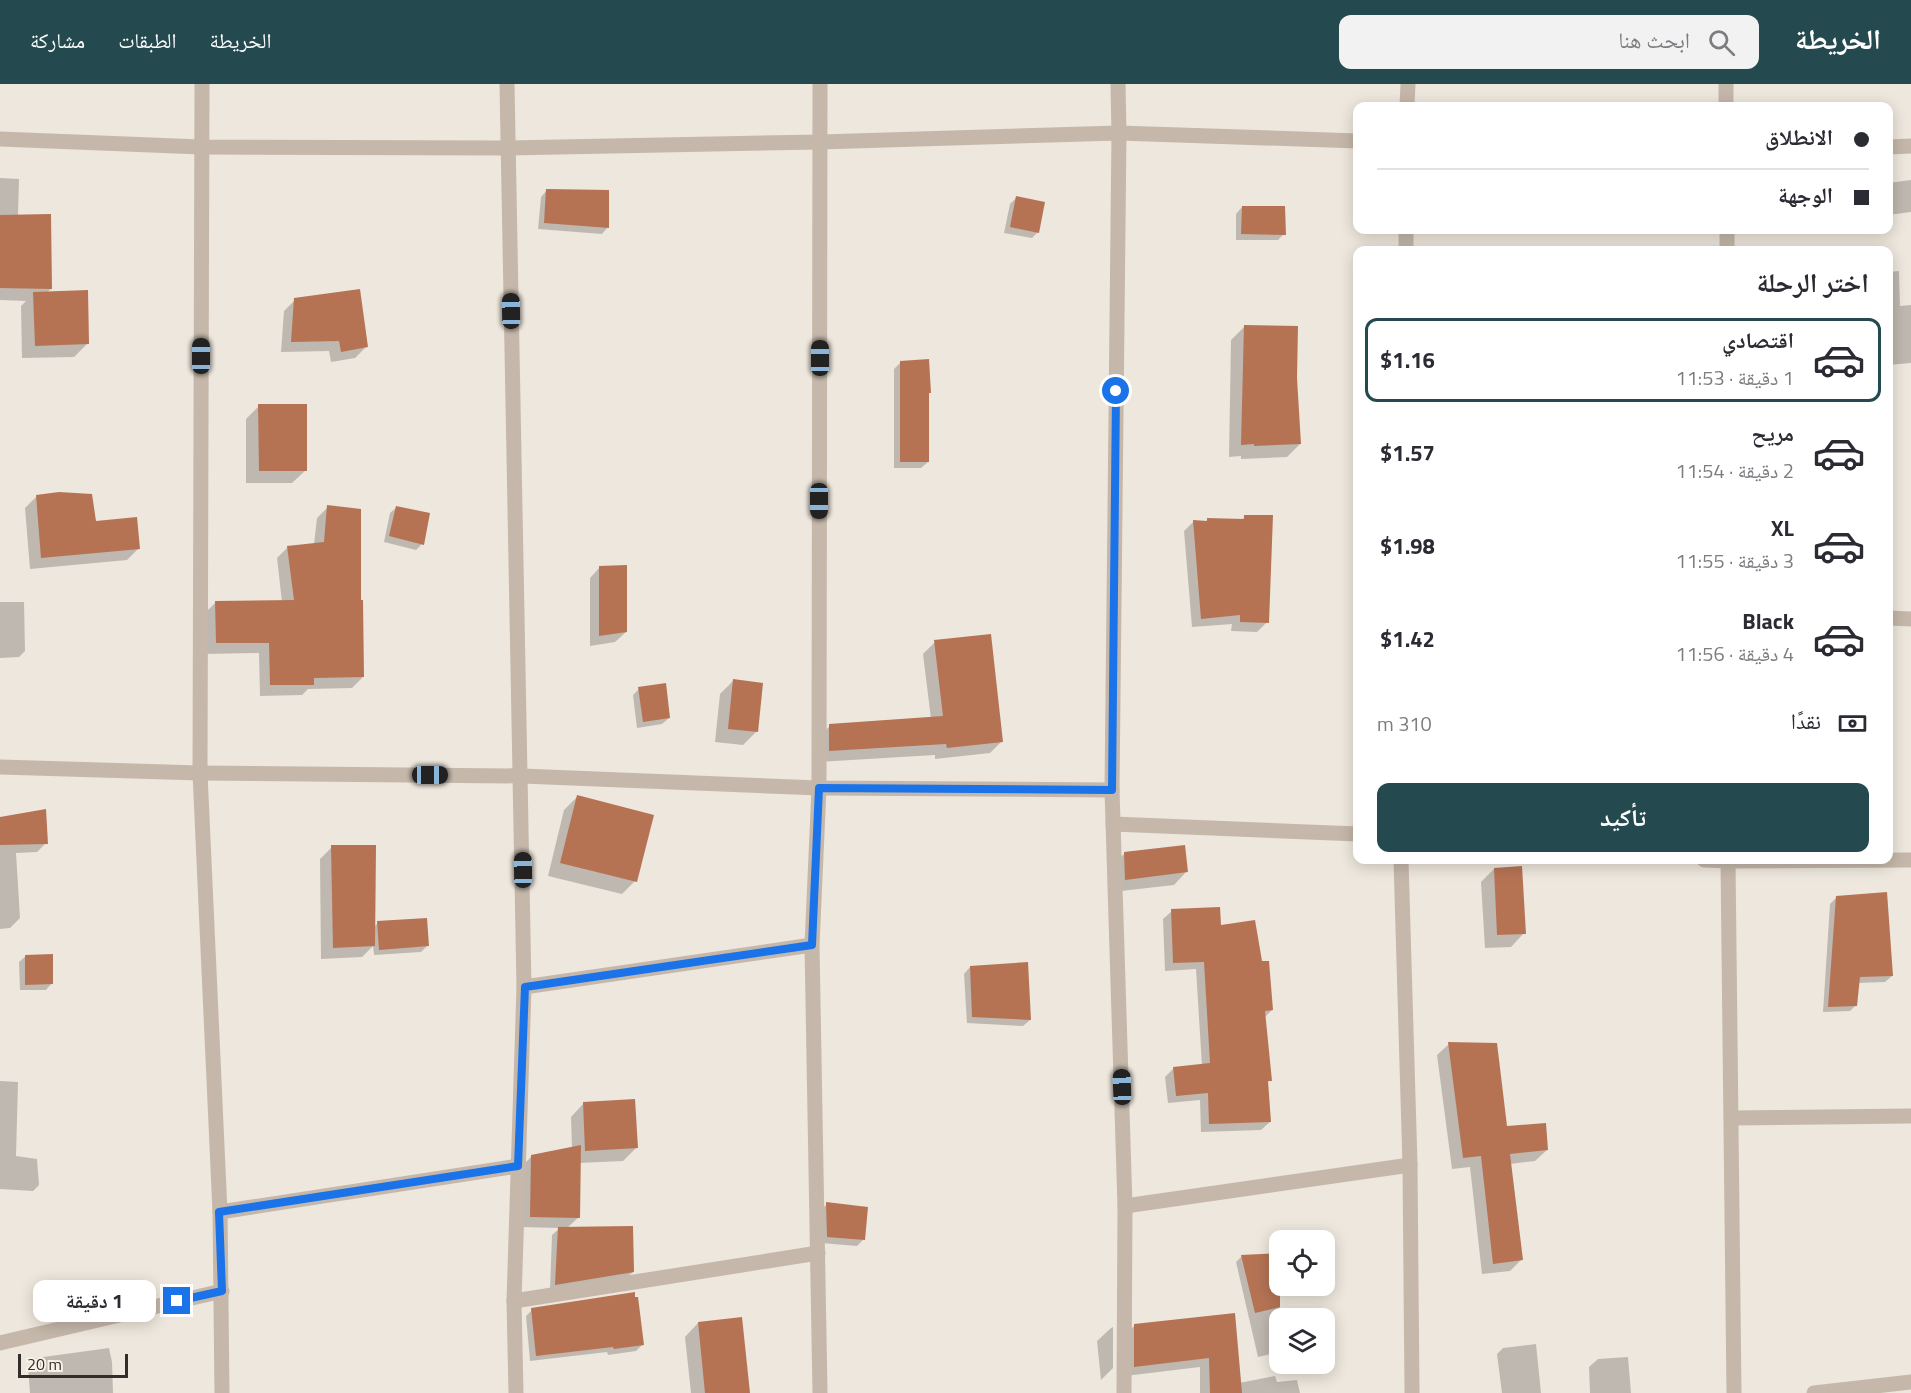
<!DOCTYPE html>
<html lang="ar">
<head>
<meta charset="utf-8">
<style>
  body { margin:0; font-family:"Titillium Web","Noto Naskh Arabic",sans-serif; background:#f2f2f3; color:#2b2b33; direction:rtl; height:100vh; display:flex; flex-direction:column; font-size:22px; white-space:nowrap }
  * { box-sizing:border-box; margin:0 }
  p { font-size:20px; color:#7c7c81 }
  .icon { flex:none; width:33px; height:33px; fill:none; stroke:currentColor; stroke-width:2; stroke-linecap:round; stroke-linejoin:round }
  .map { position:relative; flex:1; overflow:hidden; direction:ltr }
  .panel { position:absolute; left:1353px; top:162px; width:540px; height:618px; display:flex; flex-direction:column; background:#fff; border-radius:12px; box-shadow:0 3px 15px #0003; direction:rtl }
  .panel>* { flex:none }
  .banner { position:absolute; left:1353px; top:18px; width:540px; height:132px; border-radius:12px; box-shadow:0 3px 15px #0003; direction:rtl; display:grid; align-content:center; height:132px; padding:0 24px; background:#fff }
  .controls { position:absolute; left:1269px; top:1146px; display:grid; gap:12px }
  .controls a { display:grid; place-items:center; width:66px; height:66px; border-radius:12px; background:#fff; box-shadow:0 3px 15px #0003; font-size:30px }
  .scale { position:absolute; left:18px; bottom:15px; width:110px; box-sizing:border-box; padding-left:6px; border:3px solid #332d29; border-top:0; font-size:16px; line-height:21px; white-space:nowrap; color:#332d29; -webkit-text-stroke:4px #f7f1e8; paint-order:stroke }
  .end { position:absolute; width:27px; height:27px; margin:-14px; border:8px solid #1a73e8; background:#fff; box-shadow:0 0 0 3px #fff }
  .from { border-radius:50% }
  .bubble { position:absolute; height:42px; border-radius:12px; background:#fff; box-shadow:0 3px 15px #0003; font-size:20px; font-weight:700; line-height:42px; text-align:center; direction:rtl }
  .car { position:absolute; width:18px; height:36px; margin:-18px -9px; border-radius:8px; box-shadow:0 0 4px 2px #0007; background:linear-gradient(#222 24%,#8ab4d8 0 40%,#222 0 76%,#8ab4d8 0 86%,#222 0) }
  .banner b { display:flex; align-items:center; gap:21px; height:57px; font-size:22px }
  .banner b+b { border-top:2px solid #e1e1e2 }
  .banner i { width:15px; height:15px; background:#2b2b33 }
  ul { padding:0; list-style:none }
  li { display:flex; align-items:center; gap:18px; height:84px; margin:0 12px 9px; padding:0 12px; border:3px solid transparent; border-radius:12px }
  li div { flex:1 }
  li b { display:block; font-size:22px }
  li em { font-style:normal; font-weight:700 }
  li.on { border-color:#24494f }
  li>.icon { width:54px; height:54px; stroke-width:1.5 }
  h2 { padding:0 24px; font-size:27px; line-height:72px }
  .pay { display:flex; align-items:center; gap:15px; height:66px; padding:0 24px; font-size:22px }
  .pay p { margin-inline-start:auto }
  .primary-button { display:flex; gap:12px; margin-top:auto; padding:12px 24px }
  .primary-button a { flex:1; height:69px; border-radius:12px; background:#24494f; color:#fff; font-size:24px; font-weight:700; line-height:69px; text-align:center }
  header { display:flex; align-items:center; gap:36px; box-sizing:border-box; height:84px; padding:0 30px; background:#24494f; color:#fff }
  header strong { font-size:28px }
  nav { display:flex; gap:33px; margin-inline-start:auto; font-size:21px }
  .search { width:420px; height:54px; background:#f2f2f3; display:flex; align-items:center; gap:15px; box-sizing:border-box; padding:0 21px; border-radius:12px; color:#7c7c81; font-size:22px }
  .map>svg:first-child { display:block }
</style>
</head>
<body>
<header>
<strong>الخريطة</strong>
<div class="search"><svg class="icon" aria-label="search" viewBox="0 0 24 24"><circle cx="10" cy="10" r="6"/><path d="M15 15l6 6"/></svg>ابحث هنا</div>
<nav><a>الخريطة</a><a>الطبقات</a><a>مشاركة</a></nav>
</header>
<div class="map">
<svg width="1911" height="1309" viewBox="0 0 1911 1309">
  <rect width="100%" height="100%" fill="#eee7dd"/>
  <!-- shadow -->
  <g fill="#0003">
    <polygon points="0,94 19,95 18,132 51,205 46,209 87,260 74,273 22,274 21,222 26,217 0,216"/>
    <polygon points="1911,96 1911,128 1888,131 1888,99"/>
    <polygon points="547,106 608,143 602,150 538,145 541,113"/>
    <polygon points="1016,114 1038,148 1032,154 1004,149 1010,120"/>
    <polygon points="1242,123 1284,150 1278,156 1236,156 1236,130"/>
    <polygon points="1899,187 1900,222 1911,221 1911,279 1888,281 1888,188"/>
    <polygon points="295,216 366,263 355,274 331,278 329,267 281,268 284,227"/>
    <polygon points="1244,243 1295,294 1300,360 1287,373 1241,375 1241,372 1229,373 1231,256"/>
    <polygon points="901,278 930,308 928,311 928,378 921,384 894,384 894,285"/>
    <polygon points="259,322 306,386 292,399 246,399 246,335"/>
    <polygon points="36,413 95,439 139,464 127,476 30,485 25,424"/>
    <polygon points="328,423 363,593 352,604 308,605 302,611 260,612 259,569 205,570 205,529 216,518 282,518 277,474 288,463 314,460 317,434"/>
    <polygon points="397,423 422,460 416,466 384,458 390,429"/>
    <polygon points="1245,433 1267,538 1257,548 1231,547 1232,540 1192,543 1184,447 1194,437 1205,438 1208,435 1241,436"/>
    <polygon points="600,483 626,548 615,558 590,562 590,494"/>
    <polygon points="0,518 24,518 25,567 19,573 0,574"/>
    <polygon points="935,558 1002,657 990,669 935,675 935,671 818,678 818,653 830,642 931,635 923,570"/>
    <polygon points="733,597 756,648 743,661 715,658 720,610"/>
    <polygon points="639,605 669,634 662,640 637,644 633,611"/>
    <polygon points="577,713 635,797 622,810 548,792 564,726"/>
    <polygon points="0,734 46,759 37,768 16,769 20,834 10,844 0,845"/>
    <polygon points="332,763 374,843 378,839 427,862 421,868 374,871 373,862 362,873 321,875 320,775"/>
    <polygon points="1124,770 1187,787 1174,801 1112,808 1111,783"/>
    <polygon points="1494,785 1524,849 1511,863 1485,864 1481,798"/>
    <polygon points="1837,813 1892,892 1885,898 1858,899 1856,921 1850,927 1823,928 1830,820"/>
    <polygon points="1172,827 1220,843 1261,879 1272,926 1264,934 1270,996 1267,999 1270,1038 1261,1046 1201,1048 1200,1016 1168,1019 1165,993 1173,985 1202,982 1196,885 1165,887 1163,835"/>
    <polygon points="26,872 52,899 46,906 20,906 19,878"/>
    <polygon points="970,883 1030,936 1023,942 967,939 964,890"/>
    <polygon points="1449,960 1506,1044 1547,1066 1535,1077 1510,1080 1521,1176 1510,1187 1482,1190 1470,1083 1452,1085 1437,971"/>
    <polygon points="0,997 18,998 16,1072 37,1075 39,1101 33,1107 0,1105"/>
    <polygon points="584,1019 636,1064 623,1077 579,1079 579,1133 567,1144 633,1188 626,1194 550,1206 552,1151 560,1144 520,1143 521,1083 532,1072 572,1064 571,1033"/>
    <polygon points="827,1120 863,1156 857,1162 821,1159 821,1126"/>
    <polygon points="1269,1171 1282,1234 1280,1234 1280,1268 1258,1273 1236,1178 1242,1172"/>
    <polygon points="532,1226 643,1260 636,1267 608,1271 607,1268 530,1277 526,1232"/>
    <polygon points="1234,1231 1239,1299 1275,1292 1277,1298 1297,1296 1300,1309 1200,1309 1200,1283 1125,1292 1125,1251 1135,1241"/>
    <polygon points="698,1239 748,1309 691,1309 685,1253"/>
    <polygon points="1113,1243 1113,1284 1101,1296 1097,1257 1111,1244"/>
    <polygon points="1536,1260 1541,1309 1502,1309 1497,1270 1503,1264"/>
    <polygon points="109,1264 112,1278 113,1309 30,1309 28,1282 36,1274"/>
    <polygon points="1628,1273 1631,1309 1590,1309 1589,1283 1598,1275"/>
  </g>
  <!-- building -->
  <g fill="#b57354">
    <polygon points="546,105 609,106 609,144 544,139"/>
    <polygon points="1016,112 1045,118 1039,149 1010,143"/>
    <polygon points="1242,122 1285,122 1286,151 1241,150"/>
    <polygon points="51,130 52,205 0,204 0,131"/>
    <polygon points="360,205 368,263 341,268 339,257 291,258 294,214"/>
    <polygon points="88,206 89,260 35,262 33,208"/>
    <polygon points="1244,241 1298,242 1297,294 1301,360 1254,362 1254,360 1241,361"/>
    <polygon points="929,275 931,309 929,309 929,378 900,378 900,277"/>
    <polygon points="258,320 307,320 307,387 259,387"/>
    <polygon points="59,408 92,410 96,437 137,433 140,465 41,474 36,411"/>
    <polygon points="327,421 361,425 361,516 363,516 364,593 314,594 314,601 270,601 269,559 216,559 215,517 294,516 287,462 324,458"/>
    <polygon points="396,422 430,429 424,461 389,452"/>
    <polygon points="1244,431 1273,431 1269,539 1240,538 1240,531 1201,535 1193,436 1207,437 1207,434 1244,435"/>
    <polygon points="627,481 627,548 599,552 599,482"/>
    <polygon points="991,550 1003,658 947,664 946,660 829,667 829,640 943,632 934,556"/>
    <polygon points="733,595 763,599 758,648 728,645"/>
    <polygon points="666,599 670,634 643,638 638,603"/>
    <polygon points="577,711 654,731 637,798 560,779"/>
    <polygon points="46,725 48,760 0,761 0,733"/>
    <polygon points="331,761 376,761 375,862 333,864"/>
    <polygon points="1185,761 1188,788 1125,796 1124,768"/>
    <polygon points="1522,782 1526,850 1497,851 1494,784"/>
    <polygon points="1887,808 1893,892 1860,893 1857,922 1828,923 1836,812"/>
    <polygon points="1220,823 1221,841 1255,836 1262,877 1269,877 1273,926 1265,927 1272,997 1268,997 1271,1038 1209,1040 1208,1009 1176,1012 1173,983 1210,979 1204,878 1173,879 1171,825"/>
    <polygon points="427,834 429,862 379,866 377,837"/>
    <polygon points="53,870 53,900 25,901 25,871"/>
    <polygon points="1028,878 1031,936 972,933 970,882"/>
    <polygon points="1448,958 1497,959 1507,1042 1546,1039 1548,1066 1510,1070 1523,1176 1493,1180 1481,1072 1463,1074"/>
    <polygon points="635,1015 638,1064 585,1067 583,1018"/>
    <polygon points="581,1061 580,1134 530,1133 531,1071"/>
    <polygon points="826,1118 868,1123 865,1156 827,1153"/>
    <polygon points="633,1142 634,1188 555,1201 558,1143"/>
    <polygon points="1280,1169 1280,1223 1255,1229 1241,1171"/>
    <polygon points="635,1208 635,1213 638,1213 644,1261 614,1265 613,1263 536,1272 531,1224"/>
    <polygon points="1235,1229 1242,1309 1210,1309 1209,1274 1134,1283 1134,1240"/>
    <polygon points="742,1233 750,1309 705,1309 698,1238"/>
  </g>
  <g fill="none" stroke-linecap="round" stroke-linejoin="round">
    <!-- minor -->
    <g stroke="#c5b8aa" stroke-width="15">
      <polyline points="202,0 200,689 220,1128 222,1309"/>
      <polyline points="507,0 524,903 514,1217 516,1309"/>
      <polyline points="820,0 819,704 812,861 820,1309"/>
      <polyline points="1118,0 1119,49 1112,706 1125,1122 1124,1309"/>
      <polyline points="1726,0 1726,22"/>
      <polyline points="1407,22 1408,0"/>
      <polyline points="0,55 201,63 508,64 820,58 1119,49 1358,57"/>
      <polyline points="1888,63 1911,62"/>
      <polyline points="1727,146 1727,166"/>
      <polyline points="1406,166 1406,146"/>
      <polyline points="1888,534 1911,535"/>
      <polyline points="0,683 200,689 522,692 819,704 1112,706"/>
      <polyline points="1113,740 1358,750"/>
      <polyline points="1401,776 1410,1081 1412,1309"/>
      <polyline points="1704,776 1728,777 1911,776"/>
      <polyline points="1728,776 1734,1309"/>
      <polyline points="524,903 812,861"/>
      <polyline points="1732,1034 1911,1032"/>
      <polyline points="1125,1122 1410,1081"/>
      <polyline points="220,1128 518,1082"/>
      <polyline points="514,1217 818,1169"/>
      <polyline points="0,1259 222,1207"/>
      <polyline points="1814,1309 1911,1298"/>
    </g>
  </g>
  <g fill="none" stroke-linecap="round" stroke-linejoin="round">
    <!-- route -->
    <polyline stroke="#1a73e8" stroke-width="8" points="177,1217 222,1207 219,1128 518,1082 525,903 812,861 819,704 1112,706 1116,307"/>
  </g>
</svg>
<div class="controls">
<a><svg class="icon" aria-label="locate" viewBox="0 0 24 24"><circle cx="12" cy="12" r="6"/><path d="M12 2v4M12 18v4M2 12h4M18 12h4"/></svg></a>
<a><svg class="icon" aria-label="layers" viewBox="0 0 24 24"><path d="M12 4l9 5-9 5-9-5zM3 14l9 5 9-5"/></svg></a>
</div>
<div class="scale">20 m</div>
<i class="end from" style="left:1116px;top:307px"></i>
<i class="end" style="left:177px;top:1217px"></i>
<div class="bubble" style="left:33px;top:1196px;width:123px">1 دقيقة</div>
<i class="car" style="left:511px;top:227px;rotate:359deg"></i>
<i class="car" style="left:201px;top:272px;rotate:0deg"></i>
<i class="car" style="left:820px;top:274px;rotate:0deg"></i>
<i class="car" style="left:819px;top:417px;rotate:180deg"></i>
<i class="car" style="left:430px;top:691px;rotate:90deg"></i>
<i class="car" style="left:523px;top:786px;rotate:359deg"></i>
<i class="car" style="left:1122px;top:1003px;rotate:358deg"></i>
<div class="banner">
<b><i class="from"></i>الانطلاق</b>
<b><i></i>الوجهة</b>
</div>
<section class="panel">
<h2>اختر الرحلة</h2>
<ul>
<li class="on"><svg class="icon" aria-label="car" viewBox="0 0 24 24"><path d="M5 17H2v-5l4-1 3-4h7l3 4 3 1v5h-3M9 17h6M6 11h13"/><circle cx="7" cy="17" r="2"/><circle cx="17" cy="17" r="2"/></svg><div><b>اقتصادي</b><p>1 دقيقة · 11:53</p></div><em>$1.16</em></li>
<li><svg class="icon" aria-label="car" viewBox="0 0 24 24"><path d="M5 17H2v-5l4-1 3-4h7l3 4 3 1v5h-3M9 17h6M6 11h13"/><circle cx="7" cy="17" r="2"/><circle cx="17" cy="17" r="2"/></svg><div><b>مريح</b><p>2 دقيقة · 11:54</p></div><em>$1.57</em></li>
<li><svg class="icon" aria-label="car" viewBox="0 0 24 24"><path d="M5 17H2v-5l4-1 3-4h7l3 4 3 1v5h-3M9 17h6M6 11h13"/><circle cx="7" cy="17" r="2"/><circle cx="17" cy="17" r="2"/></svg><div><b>XL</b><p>3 دقيقة · 11:55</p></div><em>$1.98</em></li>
<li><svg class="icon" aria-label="car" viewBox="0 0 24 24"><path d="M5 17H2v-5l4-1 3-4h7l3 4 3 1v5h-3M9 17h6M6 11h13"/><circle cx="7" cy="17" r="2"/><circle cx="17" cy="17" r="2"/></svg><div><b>Black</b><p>4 دقيقة · 11:56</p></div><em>$1.42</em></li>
</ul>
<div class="pay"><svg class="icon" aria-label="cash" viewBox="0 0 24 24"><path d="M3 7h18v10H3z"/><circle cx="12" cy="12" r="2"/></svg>نقدًا<p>310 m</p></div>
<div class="primary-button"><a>تأكيد</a></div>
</section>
</div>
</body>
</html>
